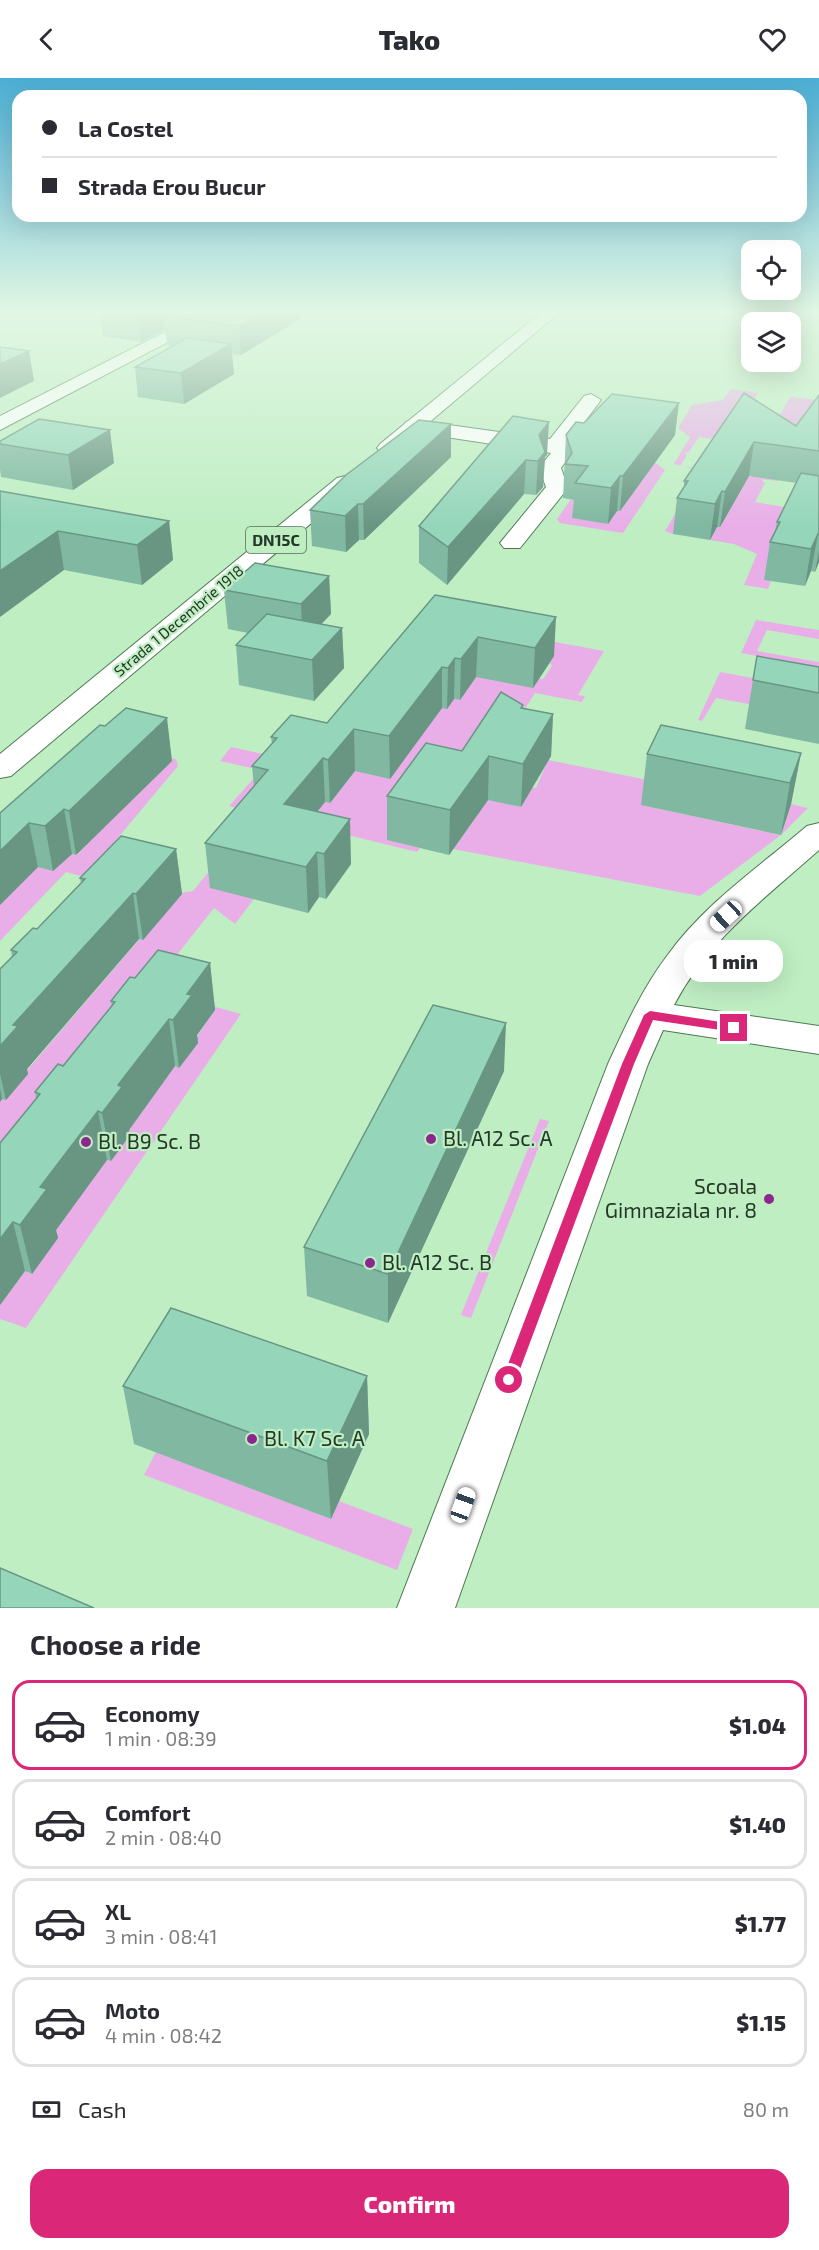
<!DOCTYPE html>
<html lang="en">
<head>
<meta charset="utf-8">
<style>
  body { margin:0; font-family:"Exo 2",sans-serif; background:#f2f2f3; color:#2b2b33; height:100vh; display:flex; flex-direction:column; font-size:22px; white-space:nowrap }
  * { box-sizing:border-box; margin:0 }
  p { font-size:20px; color:#7c7c81 }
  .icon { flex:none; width:33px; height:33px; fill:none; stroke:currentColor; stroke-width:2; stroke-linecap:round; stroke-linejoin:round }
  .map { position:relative; height:1530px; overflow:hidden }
  .side { display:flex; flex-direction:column; background:#fff; flex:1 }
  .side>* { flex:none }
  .top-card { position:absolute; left:12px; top:12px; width:795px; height:132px; border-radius:18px; box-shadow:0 6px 24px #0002; display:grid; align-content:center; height:132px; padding:0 30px; background:#fff }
  .controls { position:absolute; left:741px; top:162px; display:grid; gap:12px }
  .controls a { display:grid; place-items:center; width:60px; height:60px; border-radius:12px; background:#fff; box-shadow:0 6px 24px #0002; font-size:30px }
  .end { position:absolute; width:27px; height:27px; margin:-14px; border:8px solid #db2777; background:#fff; box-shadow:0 0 0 3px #fff }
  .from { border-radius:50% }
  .bubble { position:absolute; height:42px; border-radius:18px; background:#fff; box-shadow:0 6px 24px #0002; font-size:20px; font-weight:800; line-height:42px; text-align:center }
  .car { position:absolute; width:18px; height:36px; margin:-18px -9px; border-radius:8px; box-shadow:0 0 4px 2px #0007; background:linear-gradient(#fff 24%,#345 0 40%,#fff 0 76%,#345 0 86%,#fff 0) }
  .top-card b { display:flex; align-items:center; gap:21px; height:57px; font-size:22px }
  .top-card b+b { border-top:2px solid #e1e1e2 }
  .top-card i { width:15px; height:15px; background:#2b2b33 }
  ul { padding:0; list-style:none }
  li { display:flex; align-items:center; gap:18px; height:90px; margin:0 12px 9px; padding:0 18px; border:3px solid #e1e1e2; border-radius:18px }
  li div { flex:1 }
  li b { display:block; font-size:22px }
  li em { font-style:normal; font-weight:800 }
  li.on { border-color:#db2777 }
  li>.icon { width:54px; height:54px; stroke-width:1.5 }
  h2 { padding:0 30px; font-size:27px; line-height:72px }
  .pay { display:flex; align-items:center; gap:15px; height:66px; padding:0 30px; font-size:22px }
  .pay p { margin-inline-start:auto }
  .button { display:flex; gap:12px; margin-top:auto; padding:12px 30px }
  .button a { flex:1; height:69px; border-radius:18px; background:#db2777; color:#fff; font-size:24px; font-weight:800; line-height:69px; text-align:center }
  header { display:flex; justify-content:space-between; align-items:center; height:78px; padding:0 30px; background:#fff; font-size:27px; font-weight:800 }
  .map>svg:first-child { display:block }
</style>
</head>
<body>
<header><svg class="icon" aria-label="back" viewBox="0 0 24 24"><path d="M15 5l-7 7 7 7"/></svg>Tako<svg class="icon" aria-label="heart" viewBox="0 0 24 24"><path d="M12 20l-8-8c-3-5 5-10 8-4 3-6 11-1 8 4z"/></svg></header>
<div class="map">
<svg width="819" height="1530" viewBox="0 0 819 1530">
  <rect width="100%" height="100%" fill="#bfeec3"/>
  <!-- green -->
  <g fill="#e9aee8">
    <polygon points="731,311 758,315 728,364 699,359 689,374 685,375 687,377 680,388 711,392 673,456 665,453 701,393 674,386 690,359 678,350 692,327 723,322"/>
    <polygon points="790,319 819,322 777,403 761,401 765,405 755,424 797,431 768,511 744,507 757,476 734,466 710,462 717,449 722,446"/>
    <polygon points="649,380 665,392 623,455 560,445 557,441 572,420 608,446 617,433 622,430"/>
    <polygon points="756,542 819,552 819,561 767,552 757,573 819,584 819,589 741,575"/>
    <polygon points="528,559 604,573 578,617 585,618 582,624 535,615 507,659 392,763 420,770 417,774 229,728 261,692 220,683 231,669 291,682 325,724 330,725 393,645 454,621 460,622 472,598 543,601 552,588"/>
    <polygon points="720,594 819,612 819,639 716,620 702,643 698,642"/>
    <polygon points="170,680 176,681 178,688 85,799 66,794 0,863 0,827 38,789 72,776 77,777 152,696 157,697 171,683"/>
    <polygon points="548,682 653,703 642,727 780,757 791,726 808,730 781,757 700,818 453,771 475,741 472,740 484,721 521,729 532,709 536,710"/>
    <polygon points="237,759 254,821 235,846 214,830 150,911 241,936 26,1250 0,1241 0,1227 25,1193 31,1196 51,1158 106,1082 111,1083 129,1057 126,1055 175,988 179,990 197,965 193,964 215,932 0,1073 0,1024 179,815 193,813"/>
    <polygon points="540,1041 549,1043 471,1240 461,1237"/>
    <polygon points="156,1374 331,1441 339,1423 413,1451 397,1492 144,1397"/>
  </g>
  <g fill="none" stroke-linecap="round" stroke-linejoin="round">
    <defs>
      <g id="minor">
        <polygon points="204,234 225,234 0,352 0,338"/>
        <polygon points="591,316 601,322 567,367 573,374 561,390 568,410 520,470 504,470 500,465 546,409 539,390 551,375 413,354 406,352 403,348 406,344 413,342 550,361 584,318"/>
        <path d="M819,745V772C765,820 708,862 674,927L819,948V976L663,952L648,986L455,1530H397L608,986C625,949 642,911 667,878C704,826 759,789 807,748Z"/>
      </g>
      <g id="major">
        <polygon points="542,234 560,234 394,374 380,374 377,370 380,366"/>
        <polygon points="345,398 353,400 356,405 353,410 11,698 0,700 0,676 337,400"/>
      </g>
    </defs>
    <!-- minor casing -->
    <use href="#minor" stroke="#4e7852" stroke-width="2"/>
    <!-- major casing -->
    <use href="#major" stroke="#4e7852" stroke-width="2"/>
    <!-- minor -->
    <use href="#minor" fill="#fff" fill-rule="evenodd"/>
    <!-- major -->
    <use href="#major" fill="#fff" fill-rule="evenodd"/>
  </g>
  <!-- wall -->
  <g fill="#80b8a1">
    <polygon points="100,234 300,234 300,241 241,277 232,276 234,296 184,326 138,319 135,289 172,268 167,267 165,251 141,264 103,258"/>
    <polygon points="744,315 796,348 819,317 819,484 815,494 811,493 805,508 764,502 770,464 775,453 777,444 797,405 749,398 720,449 717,449 710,462 673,456 677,420 684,409 684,403"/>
    <polygon points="513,338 547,377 545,379 543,409 536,417 524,416 447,507 419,485 419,448"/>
    <polygon points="451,346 451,379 364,462 359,462 346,474 312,468 310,432"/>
    <polygon points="566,357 675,357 620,433 617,433 608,446 572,440 574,422 563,420"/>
    <polygon points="0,363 114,385 73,412 1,399 0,391"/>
    <polygon points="0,413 169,443 173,482 142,507 64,492"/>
    <polygon points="329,498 331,536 321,546 342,550 344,590 314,623 239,607 236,567 248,555 228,551 224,512"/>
    <polygon points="435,517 554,578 533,610 476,599 460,622 454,621 447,631 442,630 390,701 355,693 330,725 325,724 317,734 351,786 326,821 319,819 308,835 210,810 205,765 254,709 252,688 272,666 271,659 327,645"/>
    <polygon points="819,589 819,666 745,651 753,602"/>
    <polygon points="523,627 523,630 553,636 551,678 521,729 488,722 449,777 387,762 387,718 462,673"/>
    <polygon points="801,675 791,726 781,757 641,727 647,676"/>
    <polygon points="172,683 76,777 72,776 53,793 38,789 0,827 0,735"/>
    <polygon points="176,771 182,816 143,862 139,861 27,991 28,996 6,1022 2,1021 0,1024 0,891 12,879 11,872 37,851 81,805 80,800"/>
    <polygon points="210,885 215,932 197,957 198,965 179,990 175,988 129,1052 130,1057 111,1083 107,1082 56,1152 58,1160 32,1196 25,1193 0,1227 0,1065 36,1021 35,1014 63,988 112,929 111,923 135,900"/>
    <polygon points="504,993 388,1245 307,1218 304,1169"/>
    <polygon points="367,1298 369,1356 331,1441 134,1366 123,1308"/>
  </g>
  <!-- shaded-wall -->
  <g fill="#689683">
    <polygon points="140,234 199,234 164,238 165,251 141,264 138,235"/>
    <polygon points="263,234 300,234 300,241 241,277 239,248"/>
    <polygon points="231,266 234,296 184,326 181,295"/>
    <polygon points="29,273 34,303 0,320 0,286"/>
    <polygon points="679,325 675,357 620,433 623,398"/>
    <polygon points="549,344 547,377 545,379 543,409 536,417 539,357"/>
    <polygon points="451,346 451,379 364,462 363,426"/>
    <polygon points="110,352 114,385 73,412 68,377"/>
    <polygon points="754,364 749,398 720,449 725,414"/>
    <polygon points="526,382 524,416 447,507 448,469"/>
    <polygon points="620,398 617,433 608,446 611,410"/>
    <polygon points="722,413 717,449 710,462 715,426"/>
    <polygon points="358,426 359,462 346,474 345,438"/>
    <polygon points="169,443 173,482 142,507 137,467"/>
    <polygon points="58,453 64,492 0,539 0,493"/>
    <polygon points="818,456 811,493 805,508 811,471"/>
    <polygon points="819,472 819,484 815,494"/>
    <polygon points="329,498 331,536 303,565 301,526"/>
    <polygon points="556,539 554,578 533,610 535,570"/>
    <polygon points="342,550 344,590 314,623 312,582"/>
    <polygon points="478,559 476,599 460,622 461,581"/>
    <polygon points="455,580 454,621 447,631 448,590"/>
    <polygon points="442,589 442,630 390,701 389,658"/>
    <polygon points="553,636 551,678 521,729 523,686"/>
    <polygon points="167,640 172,683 76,777 69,733"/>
    <polygon points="354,651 355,693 330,725 328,682"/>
    <polygon points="801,675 791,726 781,757 790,705"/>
    <polygon points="489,678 488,722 449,777 450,732"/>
    <polygon points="323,680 325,724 287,770 284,726"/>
    <polygon points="64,731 72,776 53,793 45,748"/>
    <polygon points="350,741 351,786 326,821 324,776"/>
    <polygon points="29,745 38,789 0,827 0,773"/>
    <polygon points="176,771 182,816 143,862 136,816"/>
    <polygon points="317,774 319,819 308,835 306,789"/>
    <polygon points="133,815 139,861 27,991 28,996 6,1022 0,996 0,968 13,947"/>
    <polygon points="210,885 215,932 197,957 198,965 179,990 173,942 187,916"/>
    <polygon points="169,941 175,988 129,1052 130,1057 111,1083 102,1035 118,1007"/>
    <polygon points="506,945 504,993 388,1245 388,1196"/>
    <polygon points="0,1010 2,1021 0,1024"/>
    <polygon points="98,1033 107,1082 56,1152 58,1160 32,1196 20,1147 40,1109"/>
    <polygon points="13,1144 25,1193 0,1227 0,1161"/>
    <polygon points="367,1298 369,1356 331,1441 327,1383"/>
  </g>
  <!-- building -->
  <g fill="#95d6bb" stroke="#689683" stroke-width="1.5">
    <polygon points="173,234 263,234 239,248 164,238"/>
    <polygon points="187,260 231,266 181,295 135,289"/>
    <polygon points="0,269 29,273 0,286"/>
    <polygon points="744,315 796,348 819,317 819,373 754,364 725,414 722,413 715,426 677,420 688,403 684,403"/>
    <polygon points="612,316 679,325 623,398 620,398 611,410 575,405 588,388 565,386 572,375 566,357 576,344 584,345"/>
    <polygon points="513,338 549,344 539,357 545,374 538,383 526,382 448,469 419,448"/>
    <polygon points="39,341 110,352 68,377 0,366 0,363"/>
    <polygon points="419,342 451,346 363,426 358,426 345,438 310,432 346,397"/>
    <polygon points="801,395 819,398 819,457 818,456 811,471 770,464 780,444 777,444"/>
    <polygon points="0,413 169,443 137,467 58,453 0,493"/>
    <polygon points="255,485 329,498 301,526 224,512"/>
    <polygon points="435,517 556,539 535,570 478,559 461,581 455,580 448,590 442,589 389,658 354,651 328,682 323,680 284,726 350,741 324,776 317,774 306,789 205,765 268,692 252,688 277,660 271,659 291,637 327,645"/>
    <polygon points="267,536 342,550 312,582 236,567"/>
    <polygon points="757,578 819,589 819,615 753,602"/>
    <polygon points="501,614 523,627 521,630 553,636 523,686 489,678 450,732 387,718 426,665 462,673"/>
    <polygon points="126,630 167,640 69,733 64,731 45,748 29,745 0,773 0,735 100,647 105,648"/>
    <polygon points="661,647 801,675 790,705 647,676"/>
    <polygon points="121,758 176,771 136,816 133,815 13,947 18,948 0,968 0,891 17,874 11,872 33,850 37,851 85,801 80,800"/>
    <polygon points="158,872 210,885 187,916 192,917 173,942 169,941 118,1007 122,1009 102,1035 98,1033 40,1109 47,1111 20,1147 13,1144 0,1161 0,1065 40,1016 35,1014 58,986 63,988 115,924 111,923 130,899 135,900"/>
    <polygon points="433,927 506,945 388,1196 304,1169"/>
    <polygon points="171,1230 367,1298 327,1383 123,1308"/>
    <polygon points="0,1490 94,1530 0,1530"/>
  </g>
  <!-- sky -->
  <linearGradient id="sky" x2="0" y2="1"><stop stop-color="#4baed4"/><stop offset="0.52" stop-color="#e2f7e4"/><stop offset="1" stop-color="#e2f7e4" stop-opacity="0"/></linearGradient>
  <rect width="819" height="448" fill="url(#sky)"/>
  <!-- route -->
  <polygon fill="#db2777" points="650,933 734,946 740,950 734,954 653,942 634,986 516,1302 514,1307 504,1307 502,1302 622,986 644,937"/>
  <!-- markers -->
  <g fill="#8c278e" stroke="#bfeec3" stroke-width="2">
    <circle cx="431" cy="1061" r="6"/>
    <circle cx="86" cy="1064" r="6"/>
    <circle cx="769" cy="1121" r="6"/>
    <circle cx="370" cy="1185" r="6"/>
    <circle cx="252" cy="1361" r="6"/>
  </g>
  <g text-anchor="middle" stroke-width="4.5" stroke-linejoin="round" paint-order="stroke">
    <!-- far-street labels -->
    <g font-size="15" fill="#253827" stroke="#bfeec3">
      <text transform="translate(179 543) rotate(-40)" y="5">Strada 1 Decembrie 1918</text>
    </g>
    <!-- shield labels -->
    <rect fill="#bfeec3" stroke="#536f56" stroke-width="1.5" x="246" y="449" width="60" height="26" rx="4.5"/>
    <g font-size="16" font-weight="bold" fill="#253827">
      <text x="276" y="468">DN15C</text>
    </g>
    <!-- near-poi labels -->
    <g font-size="21" fill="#253827" stroke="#bfeec3" text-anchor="start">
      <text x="443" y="1068">Bl. A12 Sc. A</text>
      <text x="98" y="1071">Bl. B9 Sc. B</text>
      <text x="757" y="1116" text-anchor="end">Scoala<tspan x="757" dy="24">Gimnaziala nr. 8</tspan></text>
      <text x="382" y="1192">Bl. A12 Sc. B</text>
      <text x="264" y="1368">Bl. K7 Sc. A</text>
    </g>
  </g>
</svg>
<div class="controls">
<a><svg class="icon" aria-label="locate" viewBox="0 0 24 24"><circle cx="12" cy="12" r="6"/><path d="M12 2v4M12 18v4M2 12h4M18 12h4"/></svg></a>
<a><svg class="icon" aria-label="layers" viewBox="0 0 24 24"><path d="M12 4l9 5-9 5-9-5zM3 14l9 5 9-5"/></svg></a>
</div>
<i class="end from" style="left:509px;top:1302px"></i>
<i class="end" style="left:734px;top:950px"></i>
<div class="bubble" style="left:684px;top:862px;width:99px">1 min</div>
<i class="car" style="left:726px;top:838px;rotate:227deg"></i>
<i class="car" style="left:463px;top:1427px;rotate:20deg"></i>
<div class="top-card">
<b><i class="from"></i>La Costel</b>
<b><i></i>Strada Erou Bucur</b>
</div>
</div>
<section class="side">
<h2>Choose a ride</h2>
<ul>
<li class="on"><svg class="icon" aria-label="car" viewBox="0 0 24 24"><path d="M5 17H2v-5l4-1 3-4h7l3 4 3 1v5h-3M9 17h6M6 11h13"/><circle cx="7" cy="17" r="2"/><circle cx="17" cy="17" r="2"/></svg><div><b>Economy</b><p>1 min · 08:39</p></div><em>$1.04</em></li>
<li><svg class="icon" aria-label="car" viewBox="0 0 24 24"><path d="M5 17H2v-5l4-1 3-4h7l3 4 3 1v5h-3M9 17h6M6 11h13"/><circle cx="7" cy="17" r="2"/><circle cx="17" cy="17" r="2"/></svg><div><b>Comfort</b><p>2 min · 08:40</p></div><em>$1.40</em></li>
<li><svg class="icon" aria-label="car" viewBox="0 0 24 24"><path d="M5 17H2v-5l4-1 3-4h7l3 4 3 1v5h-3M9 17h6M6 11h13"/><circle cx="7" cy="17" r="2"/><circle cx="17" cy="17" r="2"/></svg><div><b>XL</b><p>3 min · 08:41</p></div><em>$1.77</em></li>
<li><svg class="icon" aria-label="car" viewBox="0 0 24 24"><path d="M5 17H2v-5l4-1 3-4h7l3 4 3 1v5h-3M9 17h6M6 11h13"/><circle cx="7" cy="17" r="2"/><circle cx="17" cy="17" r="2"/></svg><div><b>Moto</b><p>4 min · 08:42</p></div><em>$1.15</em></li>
</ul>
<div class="pay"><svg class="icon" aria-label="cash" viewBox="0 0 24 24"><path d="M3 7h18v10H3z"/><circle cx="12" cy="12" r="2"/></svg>Cash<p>80 m</p></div>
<div class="button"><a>Confirm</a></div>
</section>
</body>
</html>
